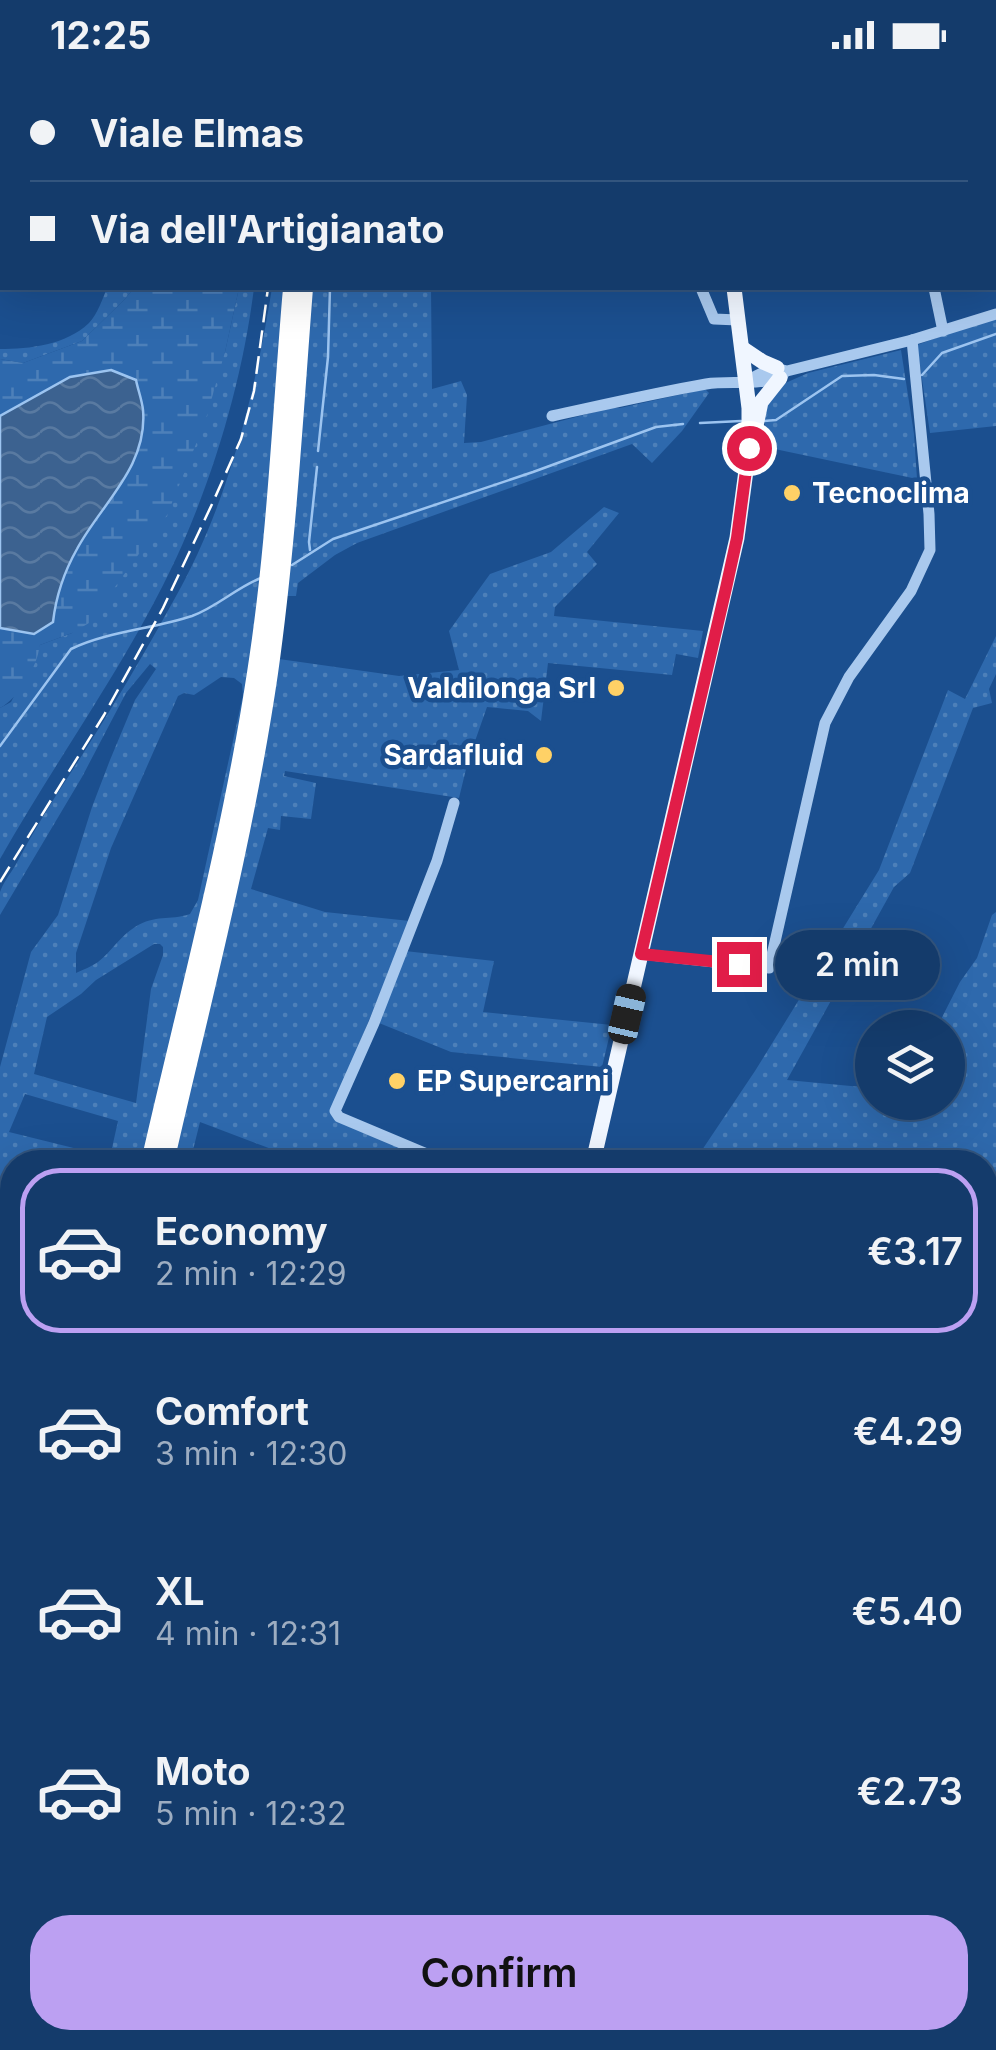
<!DOCTYPE html>
<html lang="en">
<head>
<meta charset="utf-8">
<style>
  body { margin:0; font-family:Inter,sans-serif; background:#214673; color:#f1f3f6; height:100vh; display:flex; flex-direction:column; font-size:38px; white-space:nowrap }
  * { box-sizing:border-box; margin:0 }
  p { font-size:32px; color:#9dadc1 }
  .icon { flex:none; width:55px; height:55px; fill:none; stroke:currentColor; stroke-width:2; stroke-linecap:round; stroke-linejoin:round }
  .map { position:relative; flex:1; overflow:hidden }
  .panel { position:absolute; left:0px; top:1080px; width:998px; height:900px; display:flex; flex-direction:column; background:#143b6b; border-radius:40px 40px 0 0; box-shadow:0 10px 40px #0002,0 0 0 2px #33557e }
  .panel>* { flex:none }
  .top-card { position:absolute; left:0px; top:0px; width:998px; height:220px; box-shadow:0 10px 40px #0002,0 0 0 2px #33557e; display:grid; align-content:center; height:220px; padding:0 30px; background:#143b6b }
  .fabs { position:absolute; left:855px; top:940px; display:grid; gap:20px }
  .fabs a { display:grid; place-items:center; width:110px; height:110px; border-radius:50%; background:#143b6b; box-shadow:0 10px 40px #0002,0 0 0 2px #33557e; font-size:50px }
  .end { position:absolute; width:45px; height:45px; margin:-22px; border:12px solid #e11d48; background:#fff; box-shadow:0 0 0 5px #fff }
  .from { border-radius:50% }
  .bubble { position:absolute; height:70px; border-radius:35px; background:#143b6b; box-shadow:0 10px 40px #0002,0 0 0 2px #33557e; font-size:32px; font-weight:600; line-height:70px; text-align:center }
  .car { position:absolute; width:30px; height:60px; margin:-30px -15px; border-radius:12px; box-shadow:0 0 8px 2px #0007; background:linear-gradient(#222 24%,#8ab4d8 0 40%,#222 0 76%,#8ab4d8 0 86%,#222 0) }
  .top-card b { display:flex; align-items:center; gap:35px; height:95px; font-size:38px }
  .top-card b+b { border-top:2px solid #33557e }
  .top-card i { width:25px; height:25px; background:#f1f3f6 }
  ul { padding:18px 0 0; list-style:none }
  li { display:flex; align-items:center; gap:30px; height:165px; margin:0 20px 15px; padding:0 10px; border:5px solid transparent; border-radius:40px }
  li div { flex:1 }
  li b { display:block; font-size:38px }
  li em { font-style:normal; font-weight:600 }
  li.current { border-color:#bca0f2 }
  li>.icon { width:90px; height:90px; stroke-width:1.5 }
  .primary-button { display:flex; gap:20px; margin-top:auto; padding:20px 30px }
  .primary-button a { flex:1; height:115px; border-radius:40px; background:#bca0f2; color:#111; font-size:40px; font-weight:600; line-height:115px; text-align:center }
  .status { display:flex; justify-content:space-between; align-items:center; height:70px; padding:0 50px; background:#143b6b; direction:ltr }
  .status svg { height:28px; fill:currentColor }
  .map>svg:first-child { display:block }
</style>
</head>
<body>
<div class="status"><b>12:25</b><svg viewBox="0 0 49 12"><path d="M0 12V9h3v3zM5 12V6h3v6zM10 12V3h3v9zM15 12V0h3v12zM26 1h20v11H26zM47 4h2v5h-2z"/></svg></div>
<div class="map">
<svg width="996" height="1980" viewBox="0 0 996 1980">
  <defs>
    <pattern id="grass-dots" width="8" height="8" patternUnits="userSpaceOnUse" patternTransform="scale(2.5)"><rect width="8" height="8" fill="#2e69ad"/><path d="M2 2h.1M6 6h.1" fill="none" stroke="#4d80b9" stroke-width="1.8" stroke-linecap="round"/></pattern>
    <pattern id="wetland-marsh" width="20" height="14" patternUnits="userSpaceOnUse" patternTransform="scale(2.5)"><rect width="20" height="14" fill="#2e69ad"/><path d="M1 5h8M5 5V1M11 12h8M15 12V8" fill="none" stroke="#4d80b9"/></pattern>
    <pattern id="water-waves" width="16" height="10" patternUnits="userSpaceOnUse" patternTransform="scale(2.5)"><rect width="16" height="10" fill="#3c6290"/><path d="M0 5q4-4 8 0t8 0" fill="none" stroke="#597aa1"/></pattern>
  </defs>
  <rect width="100%" height="100%" fill="#1b4f8f"/>
  <!-- grass -->
  <g fill="url(#grass-dots)" fill-rule="evenodd">
    <path d="M107,218H134L124,230L82,271L23,293L0,289V279C30,279 66,275 89,253C97,245 103,228 107,218Z"/>
    <path d="M239,218H254C243,305 218,392 183,473C134,584 60,683 0,789V638L11,632L40,575L72,563L225,282Z"/>
    <path d="M272,218H282L283,240L307,256L313,218H431L432,319L461,311L467,325L464,373L481,372L610,338H620L705,319L709,323L682,361L652,393L632,374L357,473L335,485L298,513L296,526H286L279,589L399,606L459,600L449,561L490,504L551,482L604,437L619,443L587,482L597,494L555,537L554,546L703,561L698,588L676,584L672,605L548,593L541,651L528,641L487,637L468,691L459,728L285,701L284,706L316,713L311,749L281,746L280,760L268,758L251,819L325,842L410,851L331,1042L438,1092H306L200,1052L190,1092H171L205,833L143,1092H12V1159L0,1160V997L31,882L58,845L92,737L110,690L135,630L156,599L150,594L126,623L82,707L0,845C0,838 0,829 0,822C3,813 10,804 15,796C32,764 50,734 70,704C107,647 142,588 175,528C228,434 255,324 272,218ZM221,607L234,608L242,614L243,625L198,830L190,844C169,851 156,844 135,857C120,866 112,881 98,892C92,896 83,900 76,903V883L111,778L178,626L184,623L194,625ZM154,874H160L163,877V885L151,919L136,1033L34,1004L47,947L81,924L96,910ZM25,1024L118,1051L110,1087L9,1062Z"/>
    <polygon points="996,246 996,356 930,363 917,275"/>
    <polygon points="901,280 914,364 917,409 770,378 765,375 765,339 781,315 808,303"/>
    <polygon points="996,566 996,604 989,619 992,633 973,638 910,803 894,817 787,1010 872,1018 872,1032 948,1032 948,958 937,957 960,912 977,888 992,845 996,842 996,1928 985,1918 985,1352 989,1351 985,1331 985,1092 694,1092 755,1001 879,800 948,620 965,629"/>
    <polygon points="405,881 494,891 483,942 612,955 602,997 451,982 379,953"/>
    <polygon points="0,1300 12,1310 12,1854 0,1853"/>
    <polygon points="36,1968 283,1968 278,1980 39,1980"/>
  </g>
  <!-- wetland -->
  <path fill="url(#wetland-marsh)" d="M134,218H239L225,282L205,352L167,445L89,553L72,563L40,575C37,597 19,628 0,638V289L23,293L82,271L124,230Z"/>
  <!-- water -->
  <path fill="url(#water-waves)" stroke="#9cc4f0" stroke-width="2.5" d="M111,300L136,310C138,320 142,330 143,340C148,397 101,434 77,479C64,502 56,526 53,552L34,564L0,558V346L70,307Z"/>
  <g fill="none" stroke-linecap="round" stroke-linejoin="round">
    <!-- stream -->
    <g stroke="#9cc4f0" stroke-width="2.5">
      <polyline points="922,305 942,283 996,264"/>
      <polyline points="764,351 776,350 842,306 874,305 904,309"/>
      <polyline points="700,353 741,351"/>
      <polyline points="318,381 328,287 330,218"/>
      <polyline points="310,480 309,472 317,397"/>
      <polyline points="292,495 333,469 533,402 656,357 683,354"/>
      <path d="M0,676L71,579C109,561 153,559 192,546C217,537 237,517 261,508"/>
    </g>
    <!-- minor -->
    <g stroke="#a9c9ee" stroke-width="11">
      <polyline points="554,0 558,2"/>
      <polyline points="846,0 848,2"/>
      <polyline points="701,218 714,249 738,250"/>
      <polyline points="934,218 943,261"/>
      <path d="M747,311C760,303 772,297 787,301L912,270L996,244"/>
      <path d="M552,346C603,335 655,323 706,314C730,310 762,317 783,305"/>
      <polyline points="641,884 769,898 825,653 849,607 911,521 930,480 929,444 912,270"/>
      <polyline points="446,1092 339,1047 335,1041 374,953 437,791 454,733"/>
    </g>
    <!-- major -->
    <g stroke="#f0f6ff" stroke-width="15">
      <polyline points="702,0 703,2"/>
      <polyline points="742,278 763,292 777,298"/>
      <polyline points="756,356 761,332 780,308"/>
      <polyline points="593,1092 737,468 749,378 749,338 734,218"/>
      <polyline points="383,1980 385,1968"/>
    </g>
    <!-- highway -->
    <g stroke="#fff" stroke-width="18">
      <polyline points="304,2 305,0"/>
      <polyline points="326,2 327,0"/>
      <polyline points="339,2 340,0"/>
      <polyline points="360,2 361,0"/>
      <path d="M150,1092C187,930 231,768 256,603C276,476 281,346 292,218"/>
      <path d="M165,1092C202,930 245,768 269,603C287,475 294,346 304,218"/>
      <polyline points="0,1778 12,1699"/>
      <polyline points="12,1778 9,1821 12,1876"/>
      <polyline points="0,1868 12,1951"/>
      <polyline points="16,1968 19,1980"/>
      <polyline points="30,1968 33,1980"/>
    </g>
    <!-- rail -->
    <g stroke="#fff" stroke-width="2.5" stroke-dasharray="18 8" stroke-linecap="butt">
      <polyline points="271,0 272,2"/>
      <polyline points="0,812 104,645 163,538 213,432 241,369 254,321 268,218"/>
    </g>
  </g>
  <g fill="none" stroke-linecap="round" stroke-linejoin="round">
    <!-- route -->
    <polyline stroke="#e11d48" stroke-width="12" points="739,894 641,884 726,518 737,468 749,378"/>
  </g>
  <!-- markers -->
  <g fill="#ffd166" stroke="#1b4f8f" stroke-width="4">
    <circle cx="792" cy="423" r="10"/>
    <circle cx="616" cy="618" r="10"/>
    <circle cx="544" cy="685" r="10"/>
    <circle cx="397" cy="1011" r="10"/>
  </g>
  <g text-anchor="middle" stroke-width="9" stroke-linejoin="round" paint-order="stroke">
    <!-- poi labels -->
    <g font-size="28" font-weight="bold" fill="#fff" stroke="#1b4f8f" text-anchor="start">
      <text x="812" y="433">Tecnoclima</text>
      <text x="596" y="628" text-anchor="end">Valdilonga Srl</text>
      <text x="524" y="695" text-anchor="end">Sardafluid</text>
      <text x="417" y="1021">EP Supercarni</text>
    </g>
  </g>
</svg>
<div class="fabs">
<a><svg class="icon" aria-label="layers" viewBox="0 0 24 24"><path d="M12 4l9 5-9 5-9-5zM3 14l9 5 9-5"/></svg></a>
</div>
<i class="end from" style="left:749px;top:378px"></i>
<i class="end" style="left:739px;top:894px"></i>
<div class="bubble" style="left:775px;top:860px;width:165px">2 min</div>
<i class="car" style="left:627px;top:944px;rotate:13deg"></i>
<div class="top-card">
<b><i class="from"></i>Viale Elmas</b>
<b><i></i>Via dell'Artigianato</b>
</div>
<section class="panel">
<ul>
<li class="current"><svg class="icon" aria-label="car" viewBox="0 0 24 24"><path d="M5 17H2v-5l4-1 3-4h7l3 4 3 1v5h-3M9 17h6M6 11h13"/><circle cx="7" cy="17" r="2"/><circle cx="17" cy="17" r="2"/></svg><div><b>Economy</b><p>2 min · 12:29</p></div><em>€3.17</em></li>
<li><svg class="icon" aria-label="car" viewBox="0 0 24 24"><path d="M5 17H2v-5l4-1 3-4h7l3 4 3 1v5h-3M9 17h6M6 11h13"/><circle cx="7" cy="17" r="2"/><circle cx="17" cy="17" r="2"/></svg><div><b>Comfort</b><p>3 min · 12:30</p></div><em>€4.29</em></li>
<li><svg class="icon" aria-label="car" viewBox="0 0 24 24"><path d="M5 17H2v-5l4-1 3-4h7l3 4 3 1v5h-3M9 17h6M6 11h13"/><circle cx="7" cy="17" r="2"/><circle cx="17" cy="17" r="2"/></svg><div><b>XL</b><p>4 min · 12:31</p></div><em>€5.40</em></li>
<li><svg class="icon" aria-label="car" viewBox="0 0 24 24"><path d="M5 17H2v-5l4-1 3-4h7l3 4 3 1v5h-3M9 17h6M6 11h13"/><circle cx="7" cy="17" r="2"/><circle cx="17" cy="17" r="2"/></svg><div><b>Moto</b><p>5 min · 12:32</p></div><em>€2.73</em></li>
</ul>
<div class="primary-button"><a>Confirm</a></div>
</section>
</div>
</body>
</html>
